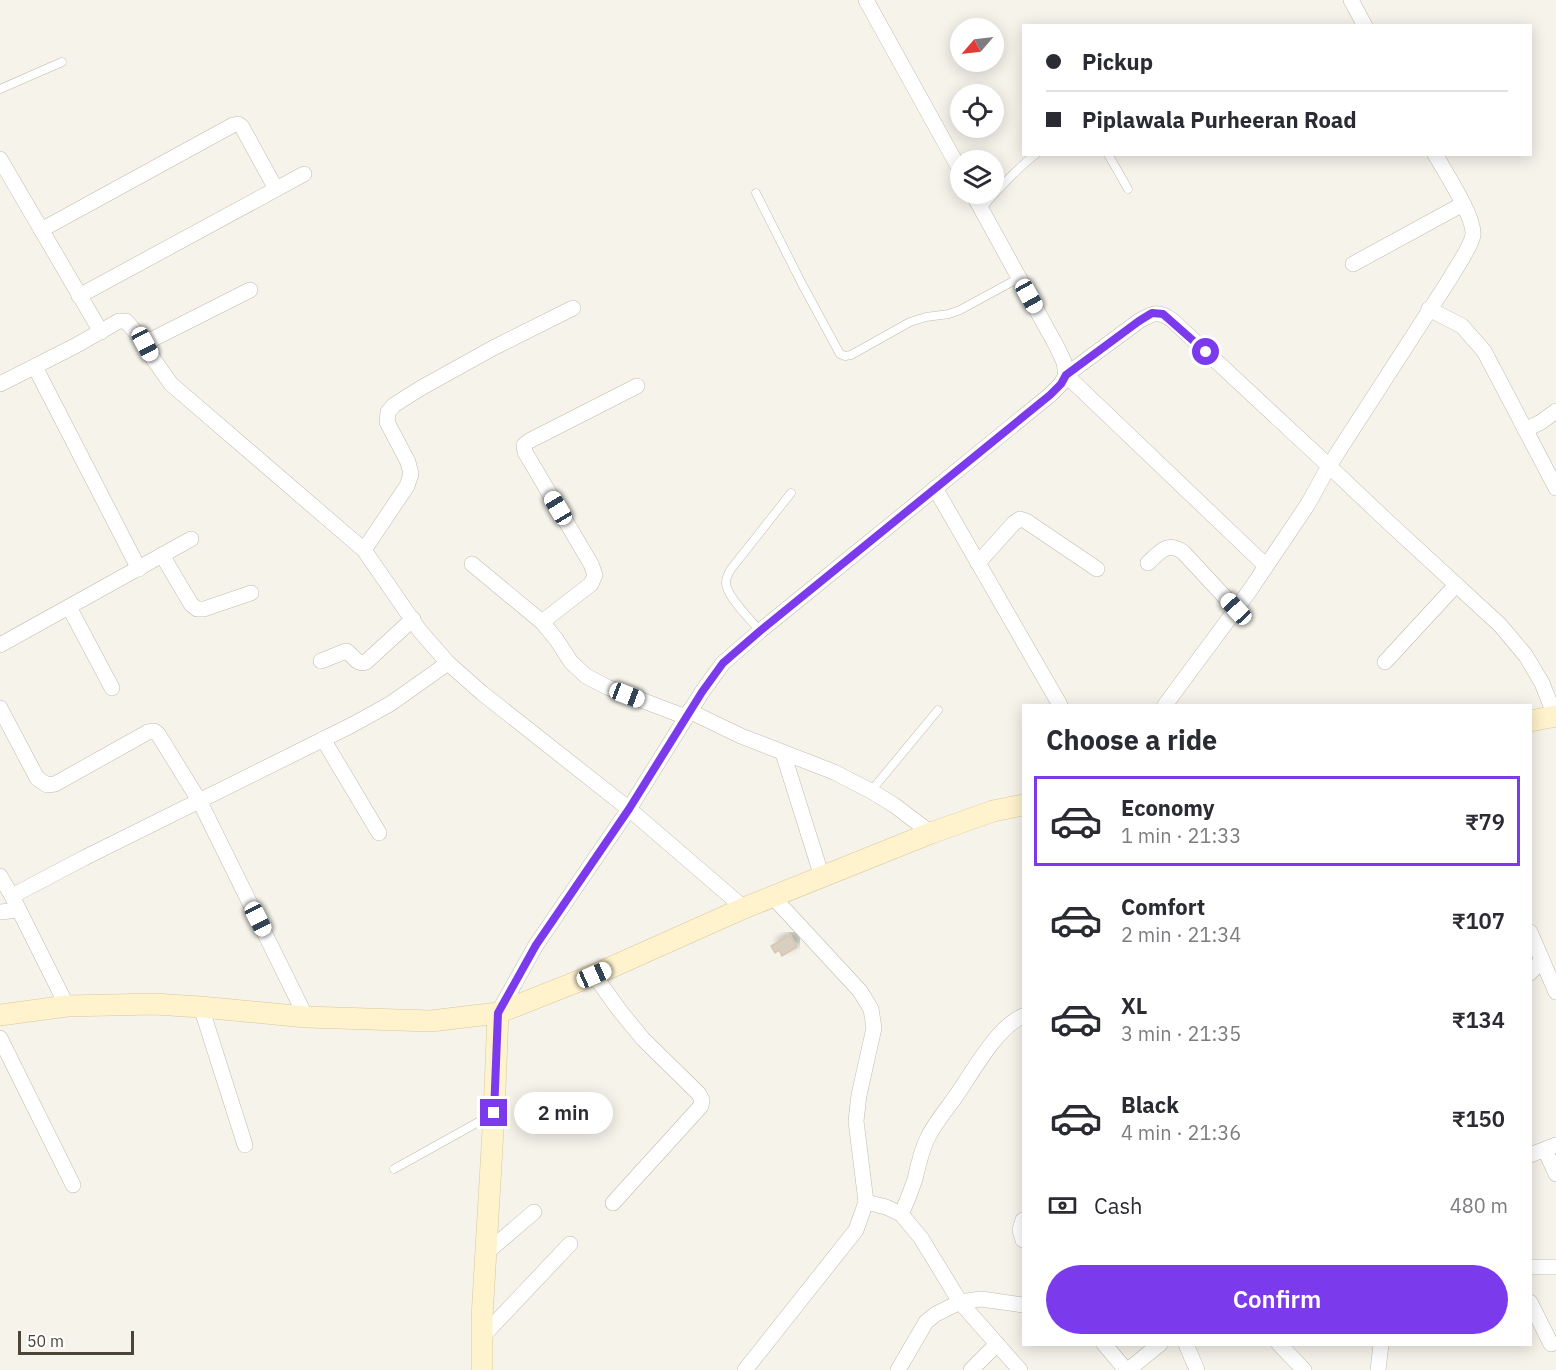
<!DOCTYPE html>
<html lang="en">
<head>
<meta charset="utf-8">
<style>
  body { margin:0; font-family:"IBM Plex Sans",sans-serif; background:#f7f7f7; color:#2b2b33; height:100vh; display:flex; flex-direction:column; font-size:22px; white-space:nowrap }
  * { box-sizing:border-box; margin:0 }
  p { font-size:20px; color:#7c7c81 }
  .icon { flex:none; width:33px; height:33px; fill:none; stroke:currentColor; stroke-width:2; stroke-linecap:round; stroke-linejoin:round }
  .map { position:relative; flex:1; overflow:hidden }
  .panel { position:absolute; left:1022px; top:704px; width:510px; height:642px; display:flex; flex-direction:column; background:#fff; border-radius:0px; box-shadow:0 3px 15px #0003 }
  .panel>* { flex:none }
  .top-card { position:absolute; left:1022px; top:24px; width:510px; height:132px; border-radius:0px; box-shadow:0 3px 15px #0003; display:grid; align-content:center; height:132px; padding:0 24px; background:#fff }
  .needle { width:39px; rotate:242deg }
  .fabs { position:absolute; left:950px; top:18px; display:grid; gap:12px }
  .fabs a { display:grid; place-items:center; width:54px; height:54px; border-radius:50%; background:#fff; box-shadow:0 3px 15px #0003; font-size:30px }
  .scale { position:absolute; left:18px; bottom:15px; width:116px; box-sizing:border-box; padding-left:6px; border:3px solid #4b4438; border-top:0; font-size:16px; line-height:21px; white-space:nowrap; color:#4b4438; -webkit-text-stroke:4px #fff; paint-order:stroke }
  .end { position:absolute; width:27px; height:27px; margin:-14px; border:8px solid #7c3aed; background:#fff; box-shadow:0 0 0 3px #fff }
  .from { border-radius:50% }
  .bubble { position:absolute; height:42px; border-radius:21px; background:#fff; box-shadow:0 3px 15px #0003; font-size:20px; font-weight:600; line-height:42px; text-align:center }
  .car { position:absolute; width:18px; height:36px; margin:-18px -9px; border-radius:8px; box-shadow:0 0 4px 2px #0007; background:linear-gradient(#fff 24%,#345 0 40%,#fff 0 76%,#345 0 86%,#fff 0) }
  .top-card b { display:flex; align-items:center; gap:21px; height:57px; font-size:22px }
  .top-card b+b { border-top:2px solid #e1e1e2 }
  .top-card i { width:15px; height:15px; background:#2b2b33 }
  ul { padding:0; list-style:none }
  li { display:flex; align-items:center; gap:18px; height:90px; margin:0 12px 9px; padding:0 12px; border:3px solid transparent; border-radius:0px }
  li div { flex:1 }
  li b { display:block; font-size:22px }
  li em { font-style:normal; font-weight:600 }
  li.active { border-color:#7c3aed }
  li>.icon { width:54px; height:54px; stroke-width:1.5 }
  h2 { padding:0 24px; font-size:27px; line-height:72px }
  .pay { display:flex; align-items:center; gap:15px; height:66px; padding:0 24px; font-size:22px }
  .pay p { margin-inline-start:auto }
  .action { display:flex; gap:12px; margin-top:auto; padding:12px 24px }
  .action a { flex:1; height:69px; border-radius:36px; background:#7c3aed; color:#fff; font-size:24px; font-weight:600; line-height:69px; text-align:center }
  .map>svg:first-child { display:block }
</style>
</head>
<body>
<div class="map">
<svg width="1556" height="1370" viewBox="0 0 1556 1370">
  <defs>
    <filter id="shadow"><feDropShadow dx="5.5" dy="-5.5" stdDeviation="3" flood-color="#0004"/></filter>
  </defs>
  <rect width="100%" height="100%" fill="#f6f3eb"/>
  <!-- building -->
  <polygon fill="#d9cfc0" stroke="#d4c7b3" stroke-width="1.5" filter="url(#shadow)" points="790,935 797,947 782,956 779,950 775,953 771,946"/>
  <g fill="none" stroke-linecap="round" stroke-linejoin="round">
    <defs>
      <g id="lane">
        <polyline points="0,89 62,62"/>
        <polyline points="1108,154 1128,189"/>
        <polyline points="756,193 802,284 840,354 845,356 851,355 910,322 926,317 949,314 960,310 1019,278"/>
        <path d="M981,209C998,189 1015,170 1036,154"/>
        <path d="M760,631C751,620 726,596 726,583C726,577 728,574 731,569L791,493"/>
        <polyline points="871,791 938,710"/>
        <polyline points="394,1169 491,1115"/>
      </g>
      <g id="street">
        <polyline points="866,0 960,170"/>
        <polyline points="1351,0 1365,26"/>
        <polyline points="0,159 101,332"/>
        <polyline points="973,194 1057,347 1064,362 1066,375 1266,566"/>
        <polyline points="41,230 233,125 238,124 242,127 276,189"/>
        <polyline points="1353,264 1463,204"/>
        <polyline points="79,296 304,174"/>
        <polyline points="1429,309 1462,326 1484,351 1556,488"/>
        <polyline points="145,343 250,290"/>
        <polyline points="35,367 139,569"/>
        <polyline points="0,384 75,346 119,321 126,321 145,343 154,360 171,384 364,550 420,631 448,663 482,693 629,809 744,908"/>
        <polyline points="1525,430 1541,422 1556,411"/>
        <polyline points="935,488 1060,705"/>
        <polyline points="364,550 407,486 411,474 408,462 387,422 388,412 394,405 421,388 493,348 573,308"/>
        <polyline points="162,555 191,604 197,609 204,609 251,593"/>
        <polyline points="978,563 1014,523 1020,519 1026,521 1097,569"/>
        <path d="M1148,563C1160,552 1167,541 1183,552L1236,609"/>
        <polyline points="472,564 542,622 556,639 571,662 586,676 607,687 686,717"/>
        <polyline points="69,607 112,688"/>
        <polyline points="542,622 591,584 595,575 591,564 525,452 524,445 529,441 637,386"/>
        <polyline points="0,645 191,539"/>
        <path d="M321,661L346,651C354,655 356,666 366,662L413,619"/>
        <polyline points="1385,662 1456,585"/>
        <path d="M1165,705L1248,593L1308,504L1329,466L1451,277C1457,266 1471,247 1473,235C1475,217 1445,172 1435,154"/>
        <polyline points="0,708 37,778 47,785 55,784 148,732 154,731 158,734 200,802 306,1017"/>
        <polyline points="689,711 741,736 834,772 871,791 894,805 931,833"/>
        <polyline points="323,739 379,833"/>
        <polyline points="783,753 822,877"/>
        <polyline points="0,876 12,896 67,1006"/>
        <polyline points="12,896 84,858 352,725 390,704 448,663"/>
        <polyline points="0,912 19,910"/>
        <polyline points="1530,932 1556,992"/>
        <polyline points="1530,973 1542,960"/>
        <polyline points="594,975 620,1011 643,1039 699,1094 702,1100 701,1106 613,1203"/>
        <polyline points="201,1007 245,1145"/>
        <path d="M498,1013L536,945L629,809L702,692L723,663L760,631L1050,395L1061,384L1066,375L1139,321C1153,313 1158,310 1172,320L1329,466L1386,520L1500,625L1526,656L1542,683L1555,716"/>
        <polyline points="0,1038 73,1185"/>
        <polyline points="1545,1150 1556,1174"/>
        <polyline points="1530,1155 1556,1145"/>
        <polyline points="866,1202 886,1207 901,1214 921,1238 960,1302 1020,1370"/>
        <path d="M901,1214C907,1202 911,1191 915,1179C918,1166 921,1152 927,1139C935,1122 948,1108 958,1093C973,1071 998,1026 1023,1016"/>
        <polyline points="1023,1220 1020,1230 1023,1240"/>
        <polyline points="486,1253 534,1212"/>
        <polyline points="1530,1267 1556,1267"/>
        <polyline points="1530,1302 1551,1344"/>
        <polyline points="482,1337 570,1244"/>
        <polyline points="1104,1344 1126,1370"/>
        <polyline points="1186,1344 1197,1370"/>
        <polyline points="1279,1344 1304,1370"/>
        <polyline points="745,1370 856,1230 866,1202 856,1121 859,1095 874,1028 871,1009 860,991 773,897"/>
        <polyline points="898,1370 926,1322 936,1314 960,1302 981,1299 1023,1305"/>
        <polyline points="971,1370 997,1344"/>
        <polyline points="1128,1370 1160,1344"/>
        <polyline points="1378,1370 1381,1344"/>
      </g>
      <g id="secondary">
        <polyline points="1530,721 1556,716"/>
        <polyline points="0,1015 67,1006 154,1004 201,1007 306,1017 431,1021 498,1013 594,975 744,908 931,833 993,811 1023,805"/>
        <polyline points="482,1370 482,1318 494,1113 498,1013"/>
      </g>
    </defs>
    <!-- lane casing -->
    <use href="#lane" stroke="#c3bbad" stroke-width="9"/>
    <!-- street casing -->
    <use href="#street" stroke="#c3bbad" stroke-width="16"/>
    <!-- secondary casing -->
    <use href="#secondary" stroke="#d8c89a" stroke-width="22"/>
    <!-- lane -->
    <use href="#lane" stroke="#fff" stroke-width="8"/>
    <!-- street -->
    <use href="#street" stroke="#fff" stroke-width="15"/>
    <!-- secondary -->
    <use href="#secondary" stroke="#fff3cd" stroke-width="21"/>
  </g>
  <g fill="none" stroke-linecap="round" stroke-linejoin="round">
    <!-- route -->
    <polyline stroke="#7c3aed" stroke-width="8" points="494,1113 498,1013 536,945 629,809 702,692 723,663 760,631 1050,395 1061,384 1066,375 1139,321 1152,313 1163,314 1206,352"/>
  </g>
</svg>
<div class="fabs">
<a><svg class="needle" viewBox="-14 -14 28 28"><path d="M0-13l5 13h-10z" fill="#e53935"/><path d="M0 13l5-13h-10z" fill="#7c7c81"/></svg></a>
<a><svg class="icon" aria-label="locate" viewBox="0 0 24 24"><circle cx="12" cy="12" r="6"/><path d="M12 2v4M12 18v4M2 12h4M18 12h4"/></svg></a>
<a><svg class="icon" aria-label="layers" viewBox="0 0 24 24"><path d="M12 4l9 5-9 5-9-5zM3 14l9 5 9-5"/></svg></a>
</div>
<div class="scale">50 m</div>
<i class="end from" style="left:1206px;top:352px"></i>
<i class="end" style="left:494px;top:1113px"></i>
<div class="bubble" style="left:514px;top:1092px;width:99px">2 min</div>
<i class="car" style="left:1029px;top:296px;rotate:151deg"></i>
<i class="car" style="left:145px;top:344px;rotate:152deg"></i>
<i class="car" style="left:558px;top:508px;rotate:329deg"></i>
<i class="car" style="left:1236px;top:609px;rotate:317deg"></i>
<i class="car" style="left:627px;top:695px;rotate:111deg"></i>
<i class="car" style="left:258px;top:919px;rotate:153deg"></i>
<i class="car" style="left:594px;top:975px;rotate:66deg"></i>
<div class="top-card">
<b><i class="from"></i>Pickup</b>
<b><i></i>Piplawala Purheeran Road</b>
</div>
<section class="panel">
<h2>Choose a ride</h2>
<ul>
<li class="active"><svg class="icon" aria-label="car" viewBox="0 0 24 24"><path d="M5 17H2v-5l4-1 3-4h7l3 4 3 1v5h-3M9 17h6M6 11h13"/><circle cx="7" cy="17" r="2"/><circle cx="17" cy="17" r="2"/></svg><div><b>Economy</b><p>1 min · 21:33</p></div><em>₹79</em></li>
<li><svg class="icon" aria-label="car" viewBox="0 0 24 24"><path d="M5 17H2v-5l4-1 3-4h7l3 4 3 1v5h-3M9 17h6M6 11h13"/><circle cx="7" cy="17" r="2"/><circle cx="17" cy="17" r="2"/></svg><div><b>Comfort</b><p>2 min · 21:34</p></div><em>₹107</em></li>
<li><svg class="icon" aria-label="car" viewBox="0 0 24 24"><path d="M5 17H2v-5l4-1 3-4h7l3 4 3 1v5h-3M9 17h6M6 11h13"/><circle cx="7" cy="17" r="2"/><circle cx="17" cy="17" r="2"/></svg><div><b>XL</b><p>3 min · 21:35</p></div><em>₹134</em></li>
<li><svg class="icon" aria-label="car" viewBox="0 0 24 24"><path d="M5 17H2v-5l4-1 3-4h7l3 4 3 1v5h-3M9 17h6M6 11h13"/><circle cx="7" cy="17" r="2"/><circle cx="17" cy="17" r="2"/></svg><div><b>Black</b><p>4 min · 21:36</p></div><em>₹150</em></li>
</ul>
<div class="pay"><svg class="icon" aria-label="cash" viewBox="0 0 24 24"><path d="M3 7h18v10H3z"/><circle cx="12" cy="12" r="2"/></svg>Cash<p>480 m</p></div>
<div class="action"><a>Confirm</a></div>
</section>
</div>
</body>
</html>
